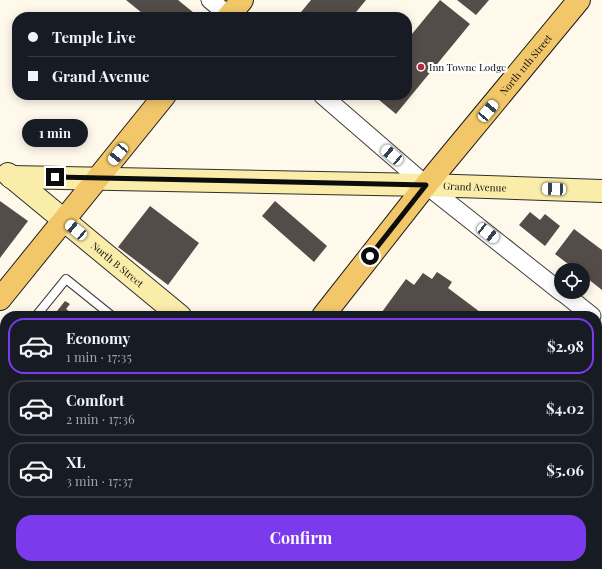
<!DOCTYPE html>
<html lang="en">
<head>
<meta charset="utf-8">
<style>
  body { margin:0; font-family:"Playfair Display",serif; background:#242831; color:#f1f3f6; height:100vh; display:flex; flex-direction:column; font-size:15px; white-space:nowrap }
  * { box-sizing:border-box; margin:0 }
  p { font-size:13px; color:#9ea1a6 }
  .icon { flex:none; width:22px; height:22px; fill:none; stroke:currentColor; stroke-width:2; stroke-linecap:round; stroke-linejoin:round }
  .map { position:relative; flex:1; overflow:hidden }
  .sheet { position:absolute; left:0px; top:311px; width:602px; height:258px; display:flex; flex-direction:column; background:#171b24; border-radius:16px 16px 0 0; box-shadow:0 2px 10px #0003 }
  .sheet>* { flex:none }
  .top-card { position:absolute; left:12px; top:12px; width:400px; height:88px; border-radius:16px; box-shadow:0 2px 10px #0003; display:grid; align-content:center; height:88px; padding:0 16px; background:#171b24 }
  .buttons { position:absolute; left:554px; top:263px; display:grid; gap:8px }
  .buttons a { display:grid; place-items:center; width:36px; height:36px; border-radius:50%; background:#171b24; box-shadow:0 2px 10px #0003; font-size:20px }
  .end { position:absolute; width:18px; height:18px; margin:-9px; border:5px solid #0c0c0c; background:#fff; box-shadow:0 0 0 2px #fff }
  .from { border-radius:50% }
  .bubble { position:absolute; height:28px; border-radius:14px; background:#171b24; box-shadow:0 2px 10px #0003; font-size:13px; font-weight:700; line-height:28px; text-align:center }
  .car { position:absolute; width:12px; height:24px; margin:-12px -6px; border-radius:5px; box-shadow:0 0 3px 1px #0007; background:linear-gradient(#fff 24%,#345 0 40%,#fff 0 76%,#345 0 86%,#fff 0) }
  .top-card b { display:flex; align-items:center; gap:14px; height:38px; font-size:15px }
  .top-card b+b { border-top:1px solid #363941 }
  .top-card i { width:10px; height:10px; background:#f1f3f6 }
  ul { padding:7px 0 0; list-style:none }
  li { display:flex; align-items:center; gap:12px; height:56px; margin:0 8px 6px; padding:0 8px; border:2px solid #363941; border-radius:16px }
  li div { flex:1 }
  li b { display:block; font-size:15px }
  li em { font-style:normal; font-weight:700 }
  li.on { border-color:#7c3aed }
  li>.icon { width:36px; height:36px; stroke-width:1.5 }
  .primary-button { display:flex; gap:8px; margin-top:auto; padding:8px 16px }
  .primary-button a { flex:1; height:46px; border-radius:16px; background:#7c3aed; color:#fff; font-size:16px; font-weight:700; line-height:46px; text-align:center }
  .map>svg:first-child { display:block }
</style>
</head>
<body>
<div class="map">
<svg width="602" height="569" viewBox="0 0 602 569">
  <rect width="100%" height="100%" fill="#fef9eb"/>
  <!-- building -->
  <g fill="#544c49">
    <polygon points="126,0 178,0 199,17 147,17"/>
    <polygon points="311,0 366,0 352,17 297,17"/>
    <polygon points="440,0 470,24 396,114 373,95 407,95 407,40"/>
    <polygon points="457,0 489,0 476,15"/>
    <polygon points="0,201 28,221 0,258"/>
    <polygon points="275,201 327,246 314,262 262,216"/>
    <polygon points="150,206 199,243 168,285 118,247"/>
    <polygon points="530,212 540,220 545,214 560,226 545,246 519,225"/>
    <polygon points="574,229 602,250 602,290 583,275 583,270 576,270 555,254"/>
    <polygon points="437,272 452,282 448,288 484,315 483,316 379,316 406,279 414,285 423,273 432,279"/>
    <polygon points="65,301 70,304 66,309 75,316 53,316"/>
    <polygon points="5,392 5,478 0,473 0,398"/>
    <polygon points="597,555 602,559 602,569 578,569 582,564 597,564"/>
    <polygon points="321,564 394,564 390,569 317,569"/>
  </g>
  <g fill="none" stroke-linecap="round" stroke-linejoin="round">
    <defs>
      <g id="lane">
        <polyline points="36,316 66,279 112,316"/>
        <polyline points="0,361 5,354"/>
      </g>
      <g id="street">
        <polyline points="210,0 231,17"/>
        <polyline points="322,95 426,185 561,292"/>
        <polyline points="562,292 592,316"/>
        <polyline points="597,396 602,389"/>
        <polyline points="457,569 461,564"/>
      </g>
      <g id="secondary">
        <path id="s1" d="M8,174L180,316"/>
        <path id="s2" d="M11,177L426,185L602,191"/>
        <polyline points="0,508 5,512"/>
        <polyline points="69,564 75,569"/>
        <polyline points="481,564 487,569"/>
      </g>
      <g id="primary">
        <polyline points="228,17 242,0"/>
        <polyline points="0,299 165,95"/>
        <path id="s3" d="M323,316L426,185L579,0"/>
        <polyline points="118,569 122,564"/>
      </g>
    </defs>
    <!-- lane casing -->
    <use href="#lane" stroke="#3f3f3f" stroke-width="10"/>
    <!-- street casing -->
    <use href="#street" stroke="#3f3f3f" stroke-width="19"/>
    <!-- secondary casing -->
    <use href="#secondary" stroke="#2e2e2e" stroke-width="24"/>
    <!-- primary casing -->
    <use href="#primary" stroke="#1d1d1d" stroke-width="24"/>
    <!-- lane -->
    <use href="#lane" stroke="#fff" stroke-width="8"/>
    <!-- street -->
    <use href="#street" stroke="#fff" stroke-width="17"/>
    <!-- secondary -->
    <use href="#secondary" stroke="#faedaa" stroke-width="22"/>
    <!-- primary -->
    <use href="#primary" stroke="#f1c769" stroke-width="22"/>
  </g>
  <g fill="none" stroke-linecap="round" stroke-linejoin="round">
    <!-- route -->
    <polyline stroke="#0c0c0c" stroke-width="5" points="55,177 426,185 370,256"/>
  </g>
  <!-- markers -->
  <circle fill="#b32c3b" stroke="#fff" stroke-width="1.5" cx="421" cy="67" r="4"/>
  <g text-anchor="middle" stroke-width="4" stroke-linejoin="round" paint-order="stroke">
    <!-- street labels -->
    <g font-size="10" fill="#0c0c0c" stroke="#fff">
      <text dy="4" stroke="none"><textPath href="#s3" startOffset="323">North 11th Street</textPath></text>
      <text dy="4" stroke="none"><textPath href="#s2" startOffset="464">Grand Avenue</textPath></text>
      <text dy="4" stroke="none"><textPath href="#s1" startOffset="142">North B Street</textPath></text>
    </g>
    <!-- poi labels -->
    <g font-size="10" fill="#0c0c0c" stroke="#fff" text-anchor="start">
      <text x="429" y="71">Inn Towne Lodge</text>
    </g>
  </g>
</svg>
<div class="buttons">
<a><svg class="icon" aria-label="locate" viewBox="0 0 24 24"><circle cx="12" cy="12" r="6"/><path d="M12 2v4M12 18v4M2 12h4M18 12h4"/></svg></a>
</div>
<i class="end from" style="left:370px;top:256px"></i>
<i class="end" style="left:55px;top:177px"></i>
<div class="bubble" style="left:22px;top:119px;width:66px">1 min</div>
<i class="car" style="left:488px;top:111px;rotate:40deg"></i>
<i class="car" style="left:118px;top:154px;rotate:219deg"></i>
<i class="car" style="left:392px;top:155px;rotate:310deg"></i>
<i class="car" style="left:554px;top:189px;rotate:272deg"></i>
<i class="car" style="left:76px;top:230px;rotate:310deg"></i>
<i class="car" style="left:488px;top:233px;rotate:128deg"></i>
<div class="top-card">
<b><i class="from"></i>Temple Live</b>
<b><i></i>Grand Avenue</b>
</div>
<section class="sheet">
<ul>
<li class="on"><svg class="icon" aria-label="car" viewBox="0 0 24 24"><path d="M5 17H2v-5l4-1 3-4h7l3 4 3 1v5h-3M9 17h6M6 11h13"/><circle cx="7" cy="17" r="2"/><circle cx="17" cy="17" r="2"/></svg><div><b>Economy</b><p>1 min · 17:35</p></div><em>$2.98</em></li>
<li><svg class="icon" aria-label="car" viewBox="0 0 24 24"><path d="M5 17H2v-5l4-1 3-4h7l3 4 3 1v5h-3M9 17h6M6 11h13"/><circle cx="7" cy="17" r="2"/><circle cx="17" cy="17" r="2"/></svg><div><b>Comfort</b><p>2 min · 17:36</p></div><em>$4.02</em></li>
<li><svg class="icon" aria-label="car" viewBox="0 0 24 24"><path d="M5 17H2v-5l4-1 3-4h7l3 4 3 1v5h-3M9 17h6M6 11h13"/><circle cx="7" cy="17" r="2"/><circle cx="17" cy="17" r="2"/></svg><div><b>XL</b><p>3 min · 17:37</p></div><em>$5.06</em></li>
</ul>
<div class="primary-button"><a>Confirm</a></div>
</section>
</div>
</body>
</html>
